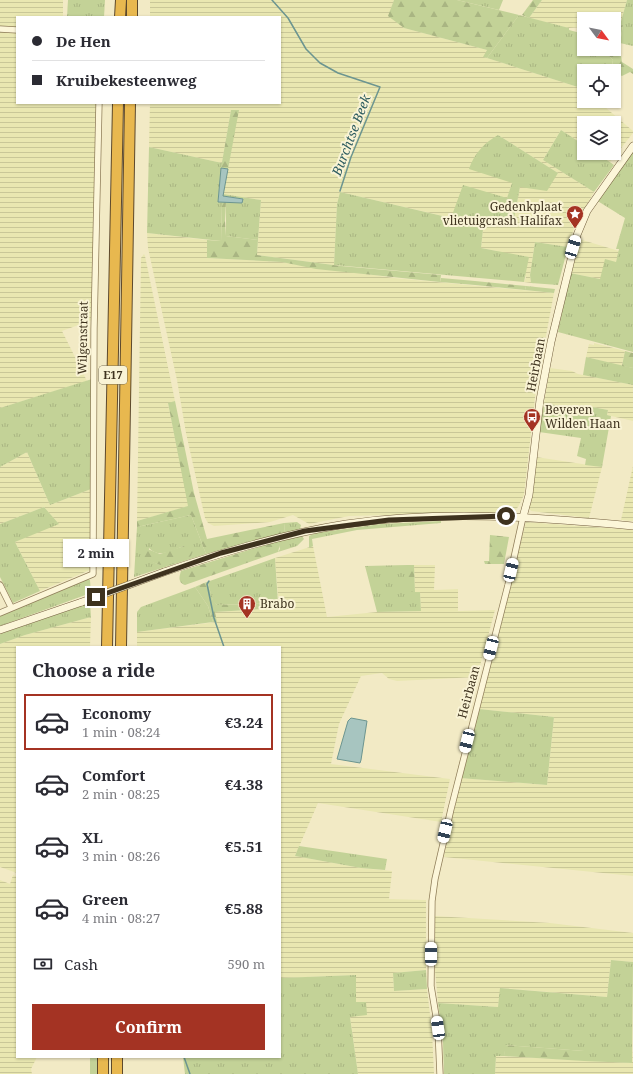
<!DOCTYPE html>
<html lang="en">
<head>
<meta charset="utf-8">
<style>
  body { margin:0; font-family:"Noto Serif",serif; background:#f7f7f7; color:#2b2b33; height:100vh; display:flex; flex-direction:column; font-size:15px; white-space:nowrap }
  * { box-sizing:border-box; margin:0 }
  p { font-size:13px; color:#7c7c81 }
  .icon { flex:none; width:22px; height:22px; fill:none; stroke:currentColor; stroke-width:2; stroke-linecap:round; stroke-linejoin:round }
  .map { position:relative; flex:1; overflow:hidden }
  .details { position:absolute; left:16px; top:646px; width:265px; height:412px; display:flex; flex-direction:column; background:#fff; border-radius:0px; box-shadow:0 1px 3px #0004 }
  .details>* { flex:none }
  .guide { position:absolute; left:16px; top:16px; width:265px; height:88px; border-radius:0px; box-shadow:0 1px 3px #0004; display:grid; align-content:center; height:88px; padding:0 16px; background:#fff }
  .needle { width:26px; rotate:122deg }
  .fabs { position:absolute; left:577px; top:12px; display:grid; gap:8px }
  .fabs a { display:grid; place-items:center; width:44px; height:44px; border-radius:0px; background:#fff; box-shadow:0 1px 3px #0004; font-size:20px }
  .end { position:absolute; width:18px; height:18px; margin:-9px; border:5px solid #3e321e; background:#fff; box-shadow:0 0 0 2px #fff }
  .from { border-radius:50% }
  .bubble { position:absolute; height:28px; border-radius:0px; background:#fff; box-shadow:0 1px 3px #0004; font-size:13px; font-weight:700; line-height:28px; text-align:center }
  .car { position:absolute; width:12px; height:24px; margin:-12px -6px; border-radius:5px; box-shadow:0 0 3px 1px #0007; background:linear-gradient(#fff 24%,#345 0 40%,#fff 0 76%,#345 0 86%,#fff 0) }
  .guide b { display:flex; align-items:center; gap:14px; height:38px; font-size:15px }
  .guide b+b { border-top:1px solid #e1e1e2 }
  .guide i { width:10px; height:10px; background:#2b2b33 }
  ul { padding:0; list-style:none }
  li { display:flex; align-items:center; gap:12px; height:56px; margin:0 8px 6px; padding:0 8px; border:2px solid transparent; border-radius:0px }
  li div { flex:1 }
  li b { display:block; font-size:15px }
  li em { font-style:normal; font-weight:700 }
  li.on { border-color:#a43323 }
  li>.icon { width:36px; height:36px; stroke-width:1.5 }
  h2 { padding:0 16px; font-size:18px; line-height:48px }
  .pay { display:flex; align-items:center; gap:10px; height:44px; padding:0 16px; font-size:15px }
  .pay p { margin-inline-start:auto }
  .cta { display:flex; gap:8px; margin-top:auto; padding:8px 16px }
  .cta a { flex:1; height:46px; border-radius:0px; background:#a43323; color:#fff; font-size:16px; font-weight:700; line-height:46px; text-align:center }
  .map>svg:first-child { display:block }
</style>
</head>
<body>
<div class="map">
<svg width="633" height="1074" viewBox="0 0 633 1074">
  <defs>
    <pattern id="farmland-rules" width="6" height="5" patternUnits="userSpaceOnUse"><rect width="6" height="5" fill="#e9e7b1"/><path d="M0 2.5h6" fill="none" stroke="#c9c798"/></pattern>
    <pattern id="grass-tufts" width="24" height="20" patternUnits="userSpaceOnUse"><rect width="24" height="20" fill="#c3d297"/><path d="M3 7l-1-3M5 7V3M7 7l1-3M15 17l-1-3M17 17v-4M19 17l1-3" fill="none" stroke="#a9b582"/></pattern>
    <pattern id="forest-firs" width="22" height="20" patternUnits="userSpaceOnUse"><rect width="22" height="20" fill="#c3d297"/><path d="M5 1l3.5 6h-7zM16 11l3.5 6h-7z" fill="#a9b582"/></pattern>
  </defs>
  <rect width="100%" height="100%" fill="#f2eac5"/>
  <!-- farmland -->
  <g fill="url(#farmland-rules)">
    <polygon points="0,0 63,0 63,17 17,17 17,28 0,26"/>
    <polygon points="150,0 394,0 389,16 404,28 487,50 484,57 584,89 584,101 598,101 633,131 633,133 610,162 597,153 614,153 614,123 584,123 584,145 561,130 543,160 594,192 575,225 568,247 535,242 530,275 531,283 524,282 526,277 497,251 481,248 484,220 514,219 520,187 558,173 498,135 512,183 507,199 452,218 340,192 337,204 334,265 257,255 261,200 223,194 238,110 231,110 222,163 149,147 150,103 280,103 280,17 150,17"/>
    <polygon points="542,0 627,0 620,25 614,26 614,19 584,19 584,27 569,28 529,18"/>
    <polygon points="0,32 17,33 17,103 97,103 92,320 62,331 87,381 0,408"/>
    <polygon points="147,233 207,240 207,258 282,262 394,278 554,293 536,389 524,495 518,507 513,512 349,516 309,524 293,515 270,522 214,526 208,523 205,518 186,433 177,380 148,248"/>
    <polygon points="579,239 619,251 616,262 600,279 570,273"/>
    <polygon points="144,254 145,256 175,401 168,404 189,506 137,521 141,258"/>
    <polygon points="594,343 625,351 622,366 586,357 589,344 594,345"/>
    <polygon points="550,368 572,371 578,374 633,385 633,421 607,415 608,410 587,406 586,408 577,409 544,403"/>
    <polygon points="27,452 50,505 91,489 90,570 40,591 15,542 58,523 44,507 0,524 0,467"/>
    <polygon points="536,457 602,467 589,518 531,511 529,508"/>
    <polygon points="633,466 633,521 621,520"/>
    <polygon points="526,522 633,530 633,876 444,857 460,778 547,785 554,717 479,709"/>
    <polygon points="313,546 327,617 377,612 421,611 420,592 415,592 414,565 435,565 434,590 458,589 458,611 495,610 477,677 397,681 389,679 382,673 361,676 339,724 331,764 450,779 441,822 318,803 295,856 361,868 392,871 389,899 426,900 426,970 393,973 394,991 427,989 432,1031 434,1074 358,1074 350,1016 367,1014 356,1002 356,975 280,978 280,647 137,647 137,632 217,622 215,612 279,608 275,558"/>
    <polygon points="91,617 90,647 17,647 17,873 0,867 0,644 25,635"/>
    <polygon points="13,875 17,877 17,1057 37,1057 31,1069 32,1074 0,1074 0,880 10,884"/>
    <polygon points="435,916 550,923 633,933 633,962 611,960 607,997 501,988 498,1007 438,1003 435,970"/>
    <polygon points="633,1048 633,1074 495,1074 496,1056 632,1063"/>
  </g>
  <!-- grass -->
  <g fill="url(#grass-tufts)" fill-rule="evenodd">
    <polygon points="68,0 105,0 104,17 67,17"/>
    <polygon points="457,0 503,0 499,10"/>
    <polygon points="627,0 633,0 633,46 620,43 623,25 620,25"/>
    <polygon points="519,15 569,28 569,30 584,34 584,49 602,49 613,60 612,67 614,70 584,71 584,89 487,58"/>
    <polygon points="561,130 584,145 584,153 597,153 614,165 594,192 543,160"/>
    <path d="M498,135L558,173L547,191L520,187L514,219L484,220L481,248L529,257L524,282L334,265L337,204L340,192L451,218L463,185L507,198L512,183L469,169C474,154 484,143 498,135Z"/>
    <polygon points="149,147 222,163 218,201 222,202 221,241 147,233"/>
    <polygon points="633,150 633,352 558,332 570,273 600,279 605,259 616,262 619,249 616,249 625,218 596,200"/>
    <polygon points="223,194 261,200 258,240 226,236 226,202 242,203 243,199 223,196"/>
    <polygon points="535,242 568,247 558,285 531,283 530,275"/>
    <polygon points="441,278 475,281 475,285 440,282"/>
    <polygon points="526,286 555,289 554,293 525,290"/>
    <polygon points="586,357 633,368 633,385 583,375"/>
    <polygon points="92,379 91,489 50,505 27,452 0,467 0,408"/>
    <polygon points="544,403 577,409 578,407 586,408 587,406 608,410 607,415 611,416 602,467 585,465 586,459 577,456 581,438 539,432"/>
    <polygon points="44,507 59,524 15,542 40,591 13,603 0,577 0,524"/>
    <path d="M191,515L206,554L134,577L137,527ZM184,546L160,565L148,560L149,548C159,559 172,550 184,546Z"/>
    <polygon points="441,521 441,523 357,530 312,539 313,546 309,548 309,536 316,533 381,524"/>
    <polygon points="297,522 301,525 300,529 285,533 284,523"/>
    <polygon points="302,536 304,539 297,546 278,552 280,549 278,541"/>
    <polygon points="275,558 278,603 217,605 213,601 208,584 204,583"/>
    <polygon points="407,565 407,592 420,592 421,611 377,612 365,566"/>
    <polygon points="87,579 90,580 91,593 0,626 0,616"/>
    <polygon points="195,587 208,606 213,622 137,632 137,612 141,607"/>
    <polygon points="90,603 91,617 25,635 0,644 0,634"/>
    <polygon points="479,709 554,717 547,785 460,778"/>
    <polygon points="299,846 387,859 385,870 361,868 295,856"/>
    <polygon points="611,960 633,962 632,1063 584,1061 584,1051 506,1045 504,1056 496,1056 495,1074 444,1074 443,1043 438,1003 498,1007 500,988 607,997"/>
    <polygon points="426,970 427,989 394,991 393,973"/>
    <polygon points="356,975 356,1002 366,1002 367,1015 350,1017 358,1074 185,1074 183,1057 280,1057 280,978"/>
    <rect x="90" y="1057" width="7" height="17"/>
  </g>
  <!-- forest -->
  <g fill="url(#forest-firs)">
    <polygon points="394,0 457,0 519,15 487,58 483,57 487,50 404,28 388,16"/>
    <polygon points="533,0 542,0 529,18 522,15"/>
    <polygon points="623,25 620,43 616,42 614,45 614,26"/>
    <polygon points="602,49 613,49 615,54 621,55 622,62 633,69 633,74 630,72 622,76 618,74 612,67 613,60"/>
    <polygon points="231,110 239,110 228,169 221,168"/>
    <polygon points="222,202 226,202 225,221 226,236 258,240 257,255 341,266 441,275 440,282 316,269 282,262 207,258 207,240 221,241"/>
    <polygon points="475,281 526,286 525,290 475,285"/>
    <polygon points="625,351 633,353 633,368 622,366"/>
    <polygon points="175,401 194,493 207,539 284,523 285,533 206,554 191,515 137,527 137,521 188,506 168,403"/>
    <polygon points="490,535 509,537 504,564 485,564 484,561 489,561"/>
    <path d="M278,541L280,544L278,552L185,585C178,583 179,577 181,571Z"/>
    <polygon points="184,546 190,546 193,551 191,556 183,560 160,565 143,559 142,553 145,548 160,554"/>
    <polygon points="407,565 414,565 415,592 407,592"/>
    <polygon points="204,583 208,584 213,600 217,605 278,603 279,608 215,612 217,622 213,622 208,606 195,587"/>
    <polygon points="505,1045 584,1051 584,1061 504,1056"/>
  </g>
  <!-- water -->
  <g fill="#a7c5c0" stroke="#6c9590">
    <polygon points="221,168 228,169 223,196 243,199 242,203 218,202"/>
    <polygon points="351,718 367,721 361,760 360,763 337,759 348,721"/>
  </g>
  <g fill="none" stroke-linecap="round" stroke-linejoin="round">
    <!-- stream -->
    <g stroke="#6c9590" stroke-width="1.5">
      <polyline points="272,0 288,18 306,49 320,63 338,73 380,87 351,157 340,191"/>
      <polyline points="209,581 207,584 214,618 224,647"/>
      <polyline points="184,1057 190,1074"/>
    </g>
    <defs>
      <g id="street">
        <polyline points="0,29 17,30"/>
        <polyline points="0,585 11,607"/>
        <polyline points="0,613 93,574 94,329 99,103"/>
        <polyline points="440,1074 438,1028 431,986 432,901 435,879 451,809 508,585 523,517"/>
      </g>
      <g id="secondary">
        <polyline points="523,517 529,495 540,400 551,342 577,235 587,211 633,146"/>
        <path d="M164,572C224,552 283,534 346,524C441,510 538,517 633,526"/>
        <polyline points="0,630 82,602"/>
      </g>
      <g id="highway">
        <polyline points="120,17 121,0"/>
        <polyline points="132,17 132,0"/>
        <polyline points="107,647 118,103"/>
        <polyline points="121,647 130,103"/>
        <polyline points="103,1057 103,1074"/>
        <polyline points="117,1057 117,1074"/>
      </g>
    </defs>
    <!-- street casing -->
    <use href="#street" stroke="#8f7d59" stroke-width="7"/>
    <!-- secondary casing -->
    <use href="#secondary" stroke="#715d3c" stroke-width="8"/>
    <!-- highway casing -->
    <use href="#highway" stroke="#5d492d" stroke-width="12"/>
    <!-- street -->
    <use href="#street" stroke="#fcf6d9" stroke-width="5.5"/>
    <!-- secondary -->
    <use href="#secondary" stroke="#fcf6d9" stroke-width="7"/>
    <!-- highway -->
    <use href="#highway" stroke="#e8b84f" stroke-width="10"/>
    <defs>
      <polyline id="secondary-bridge" points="82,602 164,572"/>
    </defs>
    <!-- secondary-bridge casing -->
    <use href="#secondary-bridge" stroke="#715d3c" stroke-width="8" stroke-linecap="butt"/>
    <!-- secondary-bridge -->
    <use href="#secondary-bridge" stroke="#fcf6d9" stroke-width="7"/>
  </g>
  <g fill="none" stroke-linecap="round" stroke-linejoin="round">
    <!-- route -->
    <polyline stroke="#3e321e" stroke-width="5" points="96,597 221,553 305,531 389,520 506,516"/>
  </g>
  <!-- icons -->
  <defs>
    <symbol id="sight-pin" viewBox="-11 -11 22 30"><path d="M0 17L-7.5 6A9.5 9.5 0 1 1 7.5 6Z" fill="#a43323" stroke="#f9f3d5"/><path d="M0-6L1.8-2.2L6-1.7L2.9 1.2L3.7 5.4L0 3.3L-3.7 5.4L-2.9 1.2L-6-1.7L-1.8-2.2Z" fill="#fff"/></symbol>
    <symbol id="bus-pin" viewBox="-11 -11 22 30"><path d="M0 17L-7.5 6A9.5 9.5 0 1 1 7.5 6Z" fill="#a43323" stroke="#f9f3d5"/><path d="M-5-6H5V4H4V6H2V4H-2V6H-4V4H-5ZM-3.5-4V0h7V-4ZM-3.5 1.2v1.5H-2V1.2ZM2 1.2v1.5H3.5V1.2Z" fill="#fff"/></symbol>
    <symbol id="building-pin" viewBox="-11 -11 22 30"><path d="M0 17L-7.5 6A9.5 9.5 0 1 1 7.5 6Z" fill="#a43323" stroke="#f9f3d5"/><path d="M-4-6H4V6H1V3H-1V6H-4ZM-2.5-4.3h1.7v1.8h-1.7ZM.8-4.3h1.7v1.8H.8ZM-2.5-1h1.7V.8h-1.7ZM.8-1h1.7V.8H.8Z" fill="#fff"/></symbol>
  </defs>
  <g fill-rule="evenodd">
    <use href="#sight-pin" x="565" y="204" width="20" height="27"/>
    <use href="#bus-pin" x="522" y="407" width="20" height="27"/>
    <use href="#building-pin" x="237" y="594" width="20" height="27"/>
  </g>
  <g text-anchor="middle" stroke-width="4" stroke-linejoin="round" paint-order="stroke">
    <!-- shield labels -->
    <rect fill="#f9f3d5" stroke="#766c55" stroke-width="1" x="99" y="366" width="28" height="18" rx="3"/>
    <g font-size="11" font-weight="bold" fill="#3e321e">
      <text x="113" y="379">E17</text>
    </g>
    <!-- poi labels -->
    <g font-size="12" fill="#3e321e" stroke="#f9f3d5" text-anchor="start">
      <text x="562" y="211" text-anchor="end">Gedenkplaat<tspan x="562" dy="14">vlietuigcrash Halifax</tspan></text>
      <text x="545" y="414">Beveren<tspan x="545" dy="14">Wilden Haan</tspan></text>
      <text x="260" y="608">Brabo</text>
    </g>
    <!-- street labels -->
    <g font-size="12" fill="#3e321e" stroke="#f9f3d5">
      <text transform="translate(83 338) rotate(-89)" y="4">Wilgenstraat</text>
      <text transform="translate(536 365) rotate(-79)" y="4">Heirbaan</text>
      <text transform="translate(469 692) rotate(-75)" y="4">Heirbaan</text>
    </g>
    <!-- water labels -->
    <g font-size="13" font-style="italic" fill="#2c5b5f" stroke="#f9f3d5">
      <text transform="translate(351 135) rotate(-69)" y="5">Burchtse Beek</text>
    </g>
  </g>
</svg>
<div class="fabs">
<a><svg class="needle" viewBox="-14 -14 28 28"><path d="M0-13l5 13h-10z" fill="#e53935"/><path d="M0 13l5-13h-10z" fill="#7c7c81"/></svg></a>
<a><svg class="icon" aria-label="locate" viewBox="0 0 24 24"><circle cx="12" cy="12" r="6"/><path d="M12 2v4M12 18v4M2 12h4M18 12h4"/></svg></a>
<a><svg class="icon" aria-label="layers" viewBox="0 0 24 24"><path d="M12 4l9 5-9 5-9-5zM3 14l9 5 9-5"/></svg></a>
</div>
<i class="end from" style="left:506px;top:516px"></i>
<i class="end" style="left:96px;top:597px"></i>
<div class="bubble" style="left:63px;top:539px;width:66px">2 min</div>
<i class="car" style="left:573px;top:247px;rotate:17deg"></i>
<i class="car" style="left:511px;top:570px;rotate:13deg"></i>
<i class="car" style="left:491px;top:648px;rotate:194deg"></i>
<i class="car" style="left:467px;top:741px;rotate:194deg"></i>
<i class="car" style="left:445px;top:831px;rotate:193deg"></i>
<i class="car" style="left:431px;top:954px;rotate:0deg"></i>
<i class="car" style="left:438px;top:1028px;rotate:352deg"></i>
<div class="guide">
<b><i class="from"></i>De Hen</b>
<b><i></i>Kruibekesteenweg</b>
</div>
<section class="details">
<h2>Choose a ride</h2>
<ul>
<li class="on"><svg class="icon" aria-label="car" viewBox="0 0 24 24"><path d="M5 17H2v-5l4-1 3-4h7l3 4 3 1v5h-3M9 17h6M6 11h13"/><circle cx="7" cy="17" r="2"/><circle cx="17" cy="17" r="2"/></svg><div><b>Economy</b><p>1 min · 08:24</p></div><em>€3.24</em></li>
<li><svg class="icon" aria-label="car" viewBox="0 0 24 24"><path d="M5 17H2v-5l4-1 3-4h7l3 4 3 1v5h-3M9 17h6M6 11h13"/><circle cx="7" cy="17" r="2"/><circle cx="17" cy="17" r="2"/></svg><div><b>Comfort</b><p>2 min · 08:25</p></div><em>€4.38</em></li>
<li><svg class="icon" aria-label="car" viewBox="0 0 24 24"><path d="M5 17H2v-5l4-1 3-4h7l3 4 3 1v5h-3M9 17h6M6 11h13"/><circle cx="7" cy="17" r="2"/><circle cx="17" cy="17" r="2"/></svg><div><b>XL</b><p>3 min · 08:26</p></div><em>€5.51</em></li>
<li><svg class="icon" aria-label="car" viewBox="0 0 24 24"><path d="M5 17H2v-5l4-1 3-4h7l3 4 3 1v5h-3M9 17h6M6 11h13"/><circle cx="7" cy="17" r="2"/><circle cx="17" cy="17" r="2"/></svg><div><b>Green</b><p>4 min · 08:27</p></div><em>€5.88</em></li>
</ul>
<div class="pay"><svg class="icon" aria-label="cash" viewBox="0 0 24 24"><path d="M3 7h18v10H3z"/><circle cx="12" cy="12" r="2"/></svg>Cash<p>590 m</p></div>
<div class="cta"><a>Confirm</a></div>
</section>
</div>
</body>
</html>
